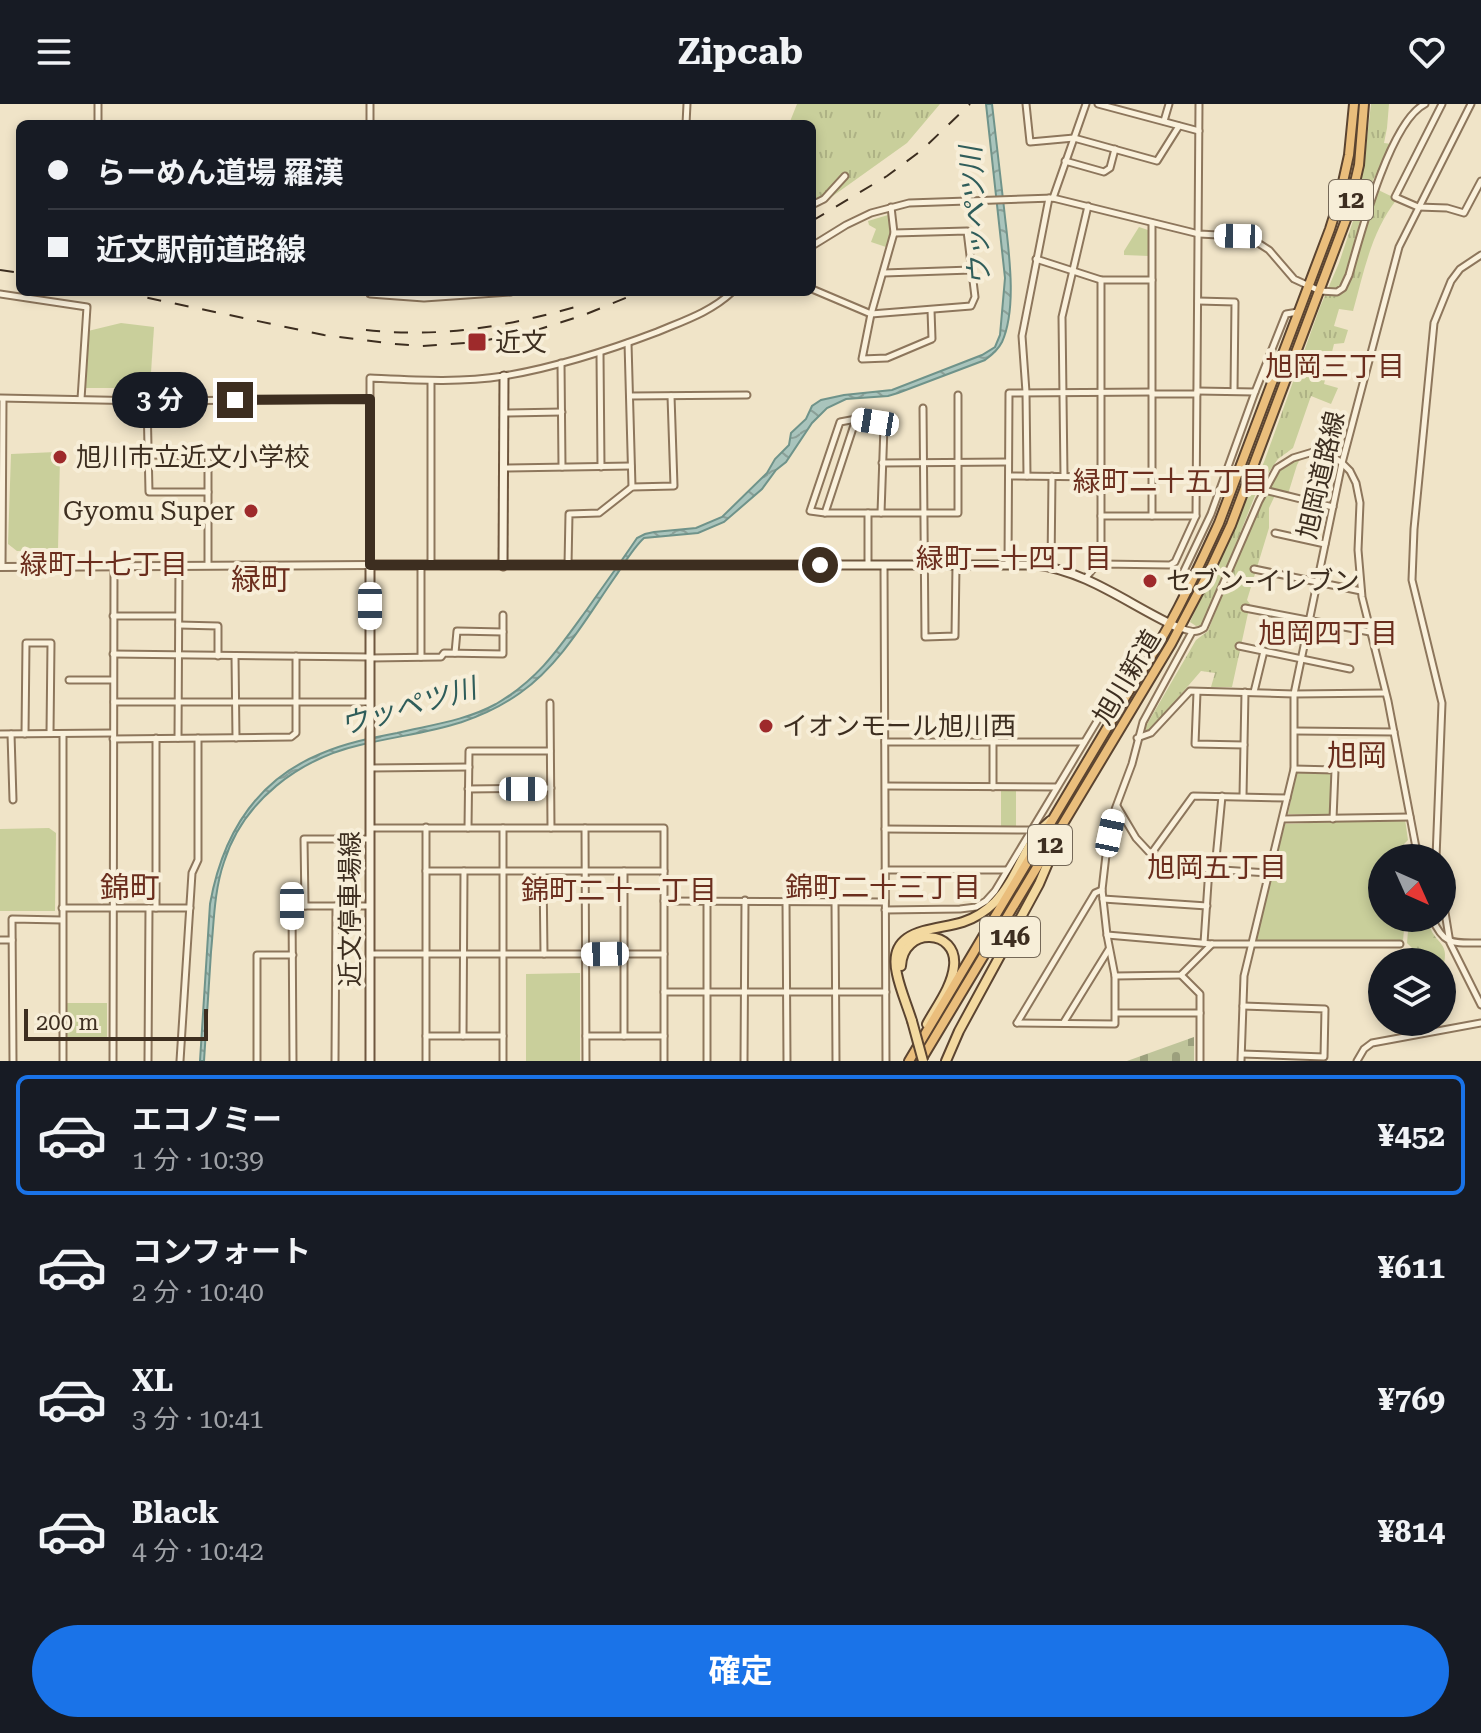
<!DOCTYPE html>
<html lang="ja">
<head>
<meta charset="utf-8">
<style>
  body { margin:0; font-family:"Roboto Serif","Noto Sans JP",serif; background:#20242c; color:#f1f3f6; height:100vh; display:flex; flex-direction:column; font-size:30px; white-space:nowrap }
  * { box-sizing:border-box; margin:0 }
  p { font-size:26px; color:#9ea1a6 }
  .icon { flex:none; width:44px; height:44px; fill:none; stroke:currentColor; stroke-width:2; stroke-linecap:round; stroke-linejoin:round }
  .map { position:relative; height:957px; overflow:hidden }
  .panel { display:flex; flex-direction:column; background:#171b24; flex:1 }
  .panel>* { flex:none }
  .guide { position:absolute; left:16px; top:16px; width:800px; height:176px; border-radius:12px; box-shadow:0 4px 12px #0003; display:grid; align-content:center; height:176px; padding:0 32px; background:#171b24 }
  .needle { width:52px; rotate:135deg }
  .buttons { position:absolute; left:1368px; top:740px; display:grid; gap:16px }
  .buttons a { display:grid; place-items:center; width:88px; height:88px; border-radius:50%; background:#171b24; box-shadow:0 4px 12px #0003; font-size:40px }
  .scale { position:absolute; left:24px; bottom:20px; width:184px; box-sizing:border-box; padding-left:8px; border:4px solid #3d2e20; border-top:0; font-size:22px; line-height:28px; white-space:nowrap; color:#3d2e20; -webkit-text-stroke:6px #f7eed8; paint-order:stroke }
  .end { position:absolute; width:36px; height:36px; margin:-18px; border:10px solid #3d2e20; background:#fff; box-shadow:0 0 0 4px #fff }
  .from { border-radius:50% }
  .bubble { position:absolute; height:56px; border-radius:28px; background:#171b24; box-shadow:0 4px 12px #0003; font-size:26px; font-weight:700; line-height:56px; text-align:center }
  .car { position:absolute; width:24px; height:48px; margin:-24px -12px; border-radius:10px; box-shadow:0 0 6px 2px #0007; background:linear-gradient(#fff 24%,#345 0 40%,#fff 0 76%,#345 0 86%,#fff 0) }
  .guide b { display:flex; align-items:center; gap:28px; height:76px; font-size:30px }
  .guide b+b { border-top:2px solid #363941 }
  .guide i { width:20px; height:20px; background:#f1f3f6 }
  ul { padding:14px 0 0; list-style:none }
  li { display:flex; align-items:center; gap:24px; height:120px; margin:0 16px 12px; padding:0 16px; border:4px solid transparent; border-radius:12px }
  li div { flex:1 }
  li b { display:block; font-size:30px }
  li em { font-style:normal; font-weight:700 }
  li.selected { border-color:#1a73e8 }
  li>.icon { width:72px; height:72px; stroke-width:1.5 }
  .action { display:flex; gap:16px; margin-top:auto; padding:16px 32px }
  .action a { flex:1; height:92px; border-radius:48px; background:#1a73e8; color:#fff; font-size:32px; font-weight:700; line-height:92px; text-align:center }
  header { display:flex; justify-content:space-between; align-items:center; height:104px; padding:0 32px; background:#171b24; font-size:36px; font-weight:700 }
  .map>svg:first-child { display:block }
</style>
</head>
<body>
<header><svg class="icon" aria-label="menu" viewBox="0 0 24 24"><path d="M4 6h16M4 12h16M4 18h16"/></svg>Zipcab<svg class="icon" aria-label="heart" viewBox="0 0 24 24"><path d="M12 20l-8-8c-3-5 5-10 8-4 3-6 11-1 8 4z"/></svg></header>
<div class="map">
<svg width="1481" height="957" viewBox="0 0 1481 957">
  <defs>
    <pattern id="grass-tufts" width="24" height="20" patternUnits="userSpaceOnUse" patternTransform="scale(2)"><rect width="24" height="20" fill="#c9cf9b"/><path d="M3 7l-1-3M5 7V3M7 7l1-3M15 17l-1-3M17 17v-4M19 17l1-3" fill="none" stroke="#aeb285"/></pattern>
    <pattern id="forest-firs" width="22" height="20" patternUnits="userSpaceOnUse" patternTransform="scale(2)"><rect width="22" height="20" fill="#c9cf9b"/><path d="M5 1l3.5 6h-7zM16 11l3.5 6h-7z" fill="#aeb285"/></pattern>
    <pattern id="cemetery-stones" width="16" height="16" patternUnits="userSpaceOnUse" patternTransform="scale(2)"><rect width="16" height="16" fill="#bfc49a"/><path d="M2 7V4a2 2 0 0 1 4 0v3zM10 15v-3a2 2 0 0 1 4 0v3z" fill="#9ca07d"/></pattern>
    <pattern id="water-waves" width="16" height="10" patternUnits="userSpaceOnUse" patternTransform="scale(2)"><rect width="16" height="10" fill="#a9c4bc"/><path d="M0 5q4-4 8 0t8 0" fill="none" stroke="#8ba098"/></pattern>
  </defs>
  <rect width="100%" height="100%" fill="#f0e4c8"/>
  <!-- grass -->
  <g fill="url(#grass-tufts)">
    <polygon points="797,0 940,0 907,39 830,94 812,104 812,20 789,20"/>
    <path d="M1371,0H1389L1387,24L1384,39L1392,40L1370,82L1397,95C1371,128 1364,168 1353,207L1339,205L1334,222L1348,226L1344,239L1334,240L1324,280L1338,284L1331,300L1311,292L1293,344L1278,355L1258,384L1204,521L1196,522L1190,518L1264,358L1320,203L1339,159L1353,117L1364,60Z"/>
    <polygon points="1303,350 1297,361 1288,390 1277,387 1269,404 1269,424 1247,496 1250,500 1232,583 1211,583 1215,569 1201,567 1152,624 1145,628 1146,622 1196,536 1208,527 1259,397 1277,364"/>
  </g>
  <!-- forest -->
  <path fill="url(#forest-firs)" d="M1398,814H1427C1429,819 1430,823 1432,828C1440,841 1448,841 1444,860L1414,853L1412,844L1407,839L1408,827L1398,819Z"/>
  <!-- cemetery -->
  <polygon fill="url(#cemetery-stones)" points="1194,933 1194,957 1127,957"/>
  <!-- park -->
  <g fill="#c9cf9b">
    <polygon points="888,111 890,112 891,128 886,143 871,138 876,125 869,121 868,117"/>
    <polygon points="1139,123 1148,126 1149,152 1124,151 1124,147"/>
    <polygon points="121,219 154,223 150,284 86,284 88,227"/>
    <polygon points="56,348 56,355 60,354 58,446 17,447 8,440 11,350"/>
    <polygon points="1297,668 1333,668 1331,711 1288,710"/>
    <polygon points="1016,685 1016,722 1001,722 1001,686"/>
    <polygon points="1405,715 1408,736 1403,741 1404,754 1382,754 1382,814 1405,814 1403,837 1399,841 1253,842 1285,720"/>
    <polygon points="49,724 56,729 55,807 0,807 0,725"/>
    <polygon points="580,869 580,957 526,957 526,870"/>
    <rect x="66" y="899" width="41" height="38"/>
  </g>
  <!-- water -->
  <path fill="url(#water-waves)" stroke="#6f938a" stroke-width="2" d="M986,0H992C996,35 1000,69 1004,104C1008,143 1018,202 1002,238C998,246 992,251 985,256L898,289L888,292L846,295L827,304L812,319L786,358L776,366L762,385L724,418L698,429L644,434C633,444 624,460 615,473C587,513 561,560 520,589C468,626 418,627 360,641C299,655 243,697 224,758C214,787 214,818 211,848C209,884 206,921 204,957H200L210,800C222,733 255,677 320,650C345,639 371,634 397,629C430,621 465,617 496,600C539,575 559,544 588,504C604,481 621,458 637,434L645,430L654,428L696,424L722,413L767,369L775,355L789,341L791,329L806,315L812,302L821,296L844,291L892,286L982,251L995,243L1000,231L1005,174Z"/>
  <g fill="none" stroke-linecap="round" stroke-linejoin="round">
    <defs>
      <g id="minor">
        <polyline points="370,0 370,20"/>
        <polyline points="1026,0 1030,38 1074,34 1157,57 1179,22"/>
        <polyline points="1098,0 1199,27"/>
        <polyline points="1442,0 1395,93 1418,103 1447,104 1464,109 1481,77"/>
        <polyline points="1164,17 1169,0"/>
        <polyline points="98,20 98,0"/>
        <polyline points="686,20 687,0"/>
        <polyline points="1065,57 1104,68 1110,64 1115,45"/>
        <polyline points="1053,94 1086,0"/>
        <polyline points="812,101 824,95 845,72"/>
        <polyline points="891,103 894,129 871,210 862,255 887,254 932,235 931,206"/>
        <path d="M812,142L846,121L871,109L909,99L1053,94L1199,130L1238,132L1255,137L1269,146L1294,175L1320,187L1337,188L1343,184L1349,171C1360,132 1390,17 1425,0"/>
        <polyline points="1036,155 1101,176 1152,176"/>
        <polyline points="884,169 971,166"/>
        <polyline points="1101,176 1101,460"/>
        <polyline points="812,185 871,210 971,202 975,193 967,127 894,129"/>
        <polyline points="370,188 370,190 424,194 511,188"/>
        <polyline points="0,190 87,203 81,295"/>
        <polyline points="1198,197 1235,198 1234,287"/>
        <polyline points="628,239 632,383"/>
        <polyline points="600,250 601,363"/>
        <polyline points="561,259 562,363"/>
        <polyline points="431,277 431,461"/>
        <polyline points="1197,287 1255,288"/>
        <polyline points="1152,290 1197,290"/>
        <polyline points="631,292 747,291"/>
        <polyline points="0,294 147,297 370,295"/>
        <polyline points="147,297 149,388 208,388"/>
        <polyline points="923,304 925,533 955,532 956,461"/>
        <polyline points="504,309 562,308"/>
        <polyline points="856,315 840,318 810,407 825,409 958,409 958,291"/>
        <polyline points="148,351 208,352 208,461"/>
        <polyline points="882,359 1008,358"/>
        <polyline points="504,364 631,362"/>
        <polyline points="1009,372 1101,373"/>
        <polyline points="1027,372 1026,288 1022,232 1049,94"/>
        <polyline points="1064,372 1062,213 1088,102"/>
        <polyline points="1264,386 1333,403"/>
        <polyline points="825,409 856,315 875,318 884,322 881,409"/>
        <polyline points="1101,412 1196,412"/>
        <polyline points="1152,412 1152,119"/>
        <polyline points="1275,429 1325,440"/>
        <path d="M370,461V274C414,276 460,279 504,272C557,263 607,247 657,228C683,217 711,208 732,188"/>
        <polyline points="568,461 569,410 599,409 632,383 674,382 671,292"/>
        <polyline points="868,461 868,409"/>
        <polyline points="884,461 886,957"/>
        <polyline points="1008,461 1009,289 1152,288"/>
        <polyline points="2,463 3,295"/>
        <polyline points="1051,463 1052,372"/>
        <polyline points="1254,465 1361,487"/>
        <polyline points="1085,475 1093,465 1101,460 1170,461 1175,458 1196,412 1199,0"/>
        <polyline points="1183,492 1181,473 1211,410 1255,288 1286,210 1298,208"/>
        <polyline points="1245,504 1370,528"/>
        <polyline points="113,512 178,512"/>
        <polyline points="179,521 218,522 218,552"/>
        <path d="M1180,524C1190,527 1195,530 1204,524L1259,397L1277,364L1293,354L1313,348L1323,349L1335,354L1342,359L1350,367L1356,379L1360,399L1358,446L1362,493L1388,597L1418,754"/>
        <polyline points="1239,542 1350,565"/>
        <polyline points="455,549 457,527 503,528"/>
        <polyline points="113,550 370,553"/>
        <polyline points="235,552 236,634"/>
        <polyline points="421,553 421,461"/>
        <polyline points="370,554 441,553 444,549 503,550 503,511"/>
        <polyline points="69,576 113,576"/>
        <polyline points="1197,588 1195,640 1244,641"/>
        <polyline points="1254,588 1264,547"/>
        <polyline points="114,598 370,598"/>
        <polyline points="550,599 551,724"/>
        <polyline points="1295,627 1394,628"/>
        <polyline points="0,630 113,629"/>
        <polyline points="11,630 13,696"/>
        <polyline points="25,630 26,539 51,539 50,629"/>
        <polyline points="63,630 63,957"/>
        <polyline points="156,634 156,804"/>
        <polyline points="178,634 179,462"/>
        <polyline points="1137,634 1151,629 1190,587 1294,590 1385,589"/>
        <polyline points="113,635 291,633 296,629 296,552"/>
        <polyline points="885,638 1084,638"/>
        <polyline points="993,638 993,683"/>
        <polyline points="370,664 469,663"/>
        <polyline points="1294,665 1335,666 1333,715"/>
        <polyline points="886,682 1057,683"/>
        <polyline points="468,685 551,684"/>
        <polyline points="1243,692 1245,588"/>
        <polyline points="1117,702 1136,734 1162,762 1268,769"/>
        <polyline points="1283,715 1410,713"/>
        <polyline points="370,724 664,724 664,957"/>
        <polyline points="468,724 469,647 550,647"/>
        <polyline points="503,724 503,957"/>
        <polyline points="585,724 586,957"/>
        <polyline points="885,725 1031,726"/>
        <polyline points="1151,750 1193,692 1287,694"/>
        <polyline points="1436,754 1442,599 1412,476 1414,425 1434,219 1451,177 1460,165 1481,151"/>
        <polyline points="1215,765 1222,692"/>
        <polyline points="885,766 1007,766"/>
        <polyline points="426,767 664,767"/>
        <polyline points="543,768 544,850"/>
        <polyline points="1442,790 1450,839 1481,901"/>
        <polyline points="1103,795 1207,802"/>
        <polyline points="786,796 787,957"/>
        <polyline points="664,797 885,798"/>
        <polyline points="707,797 707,957"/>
        <polyline points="835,797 836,957"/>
        <polyline points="305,802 304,735 370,735"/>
        <polyline points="62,804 190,804"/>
        <polyline points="885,806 960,805 976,803 986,797 995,787 1129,564 1142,566"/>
        <path d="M1432,814C1444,842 1453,839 1481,839"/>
        <polyline points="1107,831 1212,840 1400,840"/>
        <polyline points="0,836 12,836"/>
        <polyline points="1204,839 1209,764"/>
        <polyline points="370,850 664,850"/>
        <polyline points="1181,871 1200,890 1200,957"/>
        <polyline points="1115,872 1181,871 1212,840"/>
        <polyline points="664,888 886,888"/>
        <polyline points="1116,909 1200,909"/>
        <polyline points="1064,918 1109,845"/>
        <polyline points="1017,919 1115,920 1115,872 1107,831 1102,786 1106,751 1114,708 1132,660 1143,618 1192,528"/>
        <polyline points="1017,919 1095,789 1102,786"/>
        <polyline points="426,932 503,932"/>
        <polyline points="463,932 464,767"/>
        <polyline points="586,932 664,932"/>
        <polyline points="624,932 624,767"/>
        <polyline points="1242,950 1324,953 1325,905 1243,902"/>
        <polyline points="13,957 12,815 62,816"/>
        <polyline points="113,957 114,462"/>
        <polyline points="148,957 149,804"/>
        <polyline points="180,957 192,769 198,756 198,634"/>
        <polyline points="257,957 257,851 293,851"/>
        <polyline points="293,957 292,802 370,802"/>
        <polyline points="335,957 336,802"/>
        <polyline points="426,957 426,723"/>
        <polyline points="744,957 745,796"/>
        <polyline points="1241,957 1244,872 1294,665 1294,590 1342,359 1399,143 1471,0"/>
        <polyline points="1357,957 1364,945 1372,939 1481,919"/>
      </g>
      <polyline id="tertiary" points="0,463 370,461"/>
      <g id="secondary">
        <polyline points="503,462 504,272"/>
        <path d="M370,957V461H1036C1088,467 1132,503 1179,524"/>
      </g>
      <g id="primary">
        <path d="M901,862C903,822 958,825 954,862C952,883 936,903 927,920"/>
        <path d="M912,917C907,901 900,885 897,870C886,823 935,827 963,818C975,814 986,807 995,798C1014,779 1021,752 1037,730C1040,725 1046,721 1050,717"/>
        <polyline points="946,957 959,927 1039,780 1062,726"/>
      </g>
      <g id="trunk">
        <polyline points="921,956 1171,540 1210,466 1231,421 1347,113 1359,61 1364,0"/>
        <path d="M909,957L1135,577C1169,528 1194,473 1219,419L1330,125L1339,96L1349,51L1354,0"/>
      </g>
    </defs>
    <!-- minor casing -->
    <use href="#minor" stroke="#8d765c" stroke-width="9"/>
    <!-- tertiary casing -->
    <use href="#tertiary" stroke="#8d765c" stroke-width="10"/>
    <!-- secondary casing -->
    <use href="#secondary" stroke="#6f573f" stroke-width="11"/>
    <!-- primary casing -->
    <use href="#primary" stroke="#5b4430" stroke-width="12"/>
    <!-- trunk casing -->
    <use href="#trunk" stroke="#5b4430" stroke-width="12"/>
    <!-- minor -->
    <use href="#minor" stroke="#faf1dc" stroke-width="5"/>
    <!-- tertiary -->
    <use href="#tertiary" stroke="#faf1dc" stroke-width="6"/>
    <!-- secondary -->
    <use href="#secondary" stroke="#faf1dc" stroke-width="7"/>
    <!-- primary -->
    <use href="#primary" stroke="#f3d9a0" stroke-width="8"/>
    <!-- trunk -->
    <use href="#trunk" stroke="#eabe7c" stroke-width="8"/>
    <!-- rail -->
    <g stroke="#3d2e20" stroke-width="2" stroke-dasharray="14 14" stroke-linecap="butt">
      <polyline points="812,117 887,72 922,46 970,0"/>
      <polyline points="0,166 20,169"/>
      <polyline points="120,188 324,231 394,240 422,242 477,238 537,226 584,211 640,188"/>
      <path d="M366,226C441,234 504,223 575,203"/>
    </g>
    <defs>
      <polyline id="primary-bridge" points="912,917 923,957"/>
    </defs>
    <!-- primary-bridge casing -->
    <use href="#primary-bridge" stroke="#5b4430" stroke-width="12" stroke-linecap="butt"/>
    <!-- primary-bridge -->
    <use href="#primary-bridge" stroke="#f3d9a0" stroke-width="8"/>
  </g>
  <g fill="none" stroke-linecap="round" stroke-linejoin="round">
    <!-- route -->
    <polyline stroke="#3d2e20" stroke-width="10" points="235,296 370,295 370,461 820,461"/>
  </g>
  <!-- markers -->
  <g fill="#9e2a2b" stroke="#f7eed8" stroke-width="3">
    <rect x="467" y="228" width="20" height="20" rx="4"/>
    <circle cx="60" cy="353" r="8"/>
    <circle cx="251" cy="407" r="8"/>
    <circle cx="1150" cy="477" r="8"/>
    <circle cx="766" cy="622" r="8"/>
  </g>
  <g text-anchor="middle" stroke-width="8" stroke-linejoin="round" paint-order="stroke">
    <!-- shield labels -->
    <g fill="#f7eed8" stroke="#756857" stroke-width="2">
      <rect x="1329" y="76" width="44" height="40" rx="6"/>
      <rect x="1028" y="721" width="44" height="40" rx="6"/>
      <rect x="980" y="813" width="60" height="40" rx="6"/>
    </g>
    <g font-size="24" font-weight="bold" fill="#3d2e20">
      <text x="1351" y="104">12</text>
      <text x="1050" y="749">12</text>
      <text x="1010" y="841">146</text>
    </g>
    <!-- poi labels -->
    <g font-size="26" fill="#3d2e20" stroke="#f7eed8" text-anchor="start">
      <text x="495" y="247">近文</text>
      <text x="76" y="362">旭川市立近文小学校</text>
      <text x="235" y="416" text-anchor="end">Gyomu Super</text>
      <text x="1166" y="486">セブン-イレブン</text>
      <text x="782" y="631">イオンモール旭川西</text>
    </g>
    <!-- street labels -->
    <g font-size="26" fill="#3d2e20" stroke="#f7eed8">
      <text transform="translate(1321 371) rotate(-77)" y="9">旭岡道路線</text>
      <text transform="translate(1127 573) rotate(-59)" y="9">旭川新道</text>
      <text transform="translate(350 805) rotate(-90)" y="9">近文停車場線</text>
    </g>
    <!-- water labels -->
    <g font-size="28" font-style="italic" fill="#2f5d5a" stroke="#f7eed8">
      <text transform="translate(975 112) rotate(-94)" y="10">ウッペツ川</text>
      <text transform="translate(408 602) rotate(-16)" y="10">ウッペツ川</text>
    </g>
    <!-- neighbourhood labels -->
    <g font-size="28" fill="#6b2e1e" stroke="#f7eed8">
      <text x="1335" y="272">旭岡三丁目</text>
      <text x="1171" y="387">緑町二十五丁目</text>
      <text x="1014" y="464">緑町二十四丁目</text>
      <text x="104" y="470">緑町十七丁目</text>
      <text x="1328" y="539">旭岡四丁目</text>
      <text x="1217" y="773">旭岡五丁目</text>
      <text x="883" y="793">錦町二十三丁目</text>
      <text x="619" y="796">錦町二十一丁目</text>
    </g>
    <!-- quarter labels -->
    <g font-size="30" fill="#6b2e1e" stroke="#f7eed8">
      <text x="261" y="486">緑町</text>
      <text x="1357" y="662">旭岡</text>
      <text x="130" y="794">錦町</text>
    </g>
  </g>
</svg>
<div class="buttons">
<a><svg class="needle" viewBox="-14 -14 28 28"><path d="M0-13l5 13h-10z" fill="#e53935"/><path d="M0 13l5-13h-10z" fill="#9ea1a6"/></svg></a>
<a><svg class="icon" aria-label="layers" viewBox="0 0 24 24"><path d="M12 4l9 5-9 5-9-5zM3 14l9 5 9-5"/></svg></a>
</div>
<div class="scale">200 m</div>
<i class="end from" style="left:820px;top:461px"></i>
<i class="end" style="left:235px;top:296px"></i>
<div class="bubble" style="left:112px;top:268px;width:96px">3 分</div>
<i class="car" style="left:1238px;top:132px;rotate:271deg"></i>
<i class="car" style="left:875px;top:318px;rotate:279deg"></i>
<i class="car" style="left:370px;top:502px;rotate:180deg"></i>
<i class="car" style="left:523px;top:685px;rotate:90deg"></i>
<i class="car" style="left:1110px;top:729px;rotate:12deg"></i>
<i class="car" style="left:292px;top:802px;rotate:180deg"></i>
<i class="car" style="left:605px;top:850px;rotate:269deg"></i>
<div class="guide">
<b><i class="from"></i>らーめん道場 羅漢</b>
<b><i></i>近文駅前道路線</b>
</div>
</div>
<section class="panel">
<ul>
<li class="selected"><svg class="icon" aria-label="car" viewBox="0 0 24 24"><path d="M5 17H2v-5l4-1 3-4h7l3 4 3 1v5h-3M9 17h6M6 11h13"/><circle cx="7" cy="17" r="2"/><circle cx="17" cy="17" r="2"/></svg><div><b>エコノミー</b><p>1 分 · 10:39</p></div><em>¥452</em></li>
<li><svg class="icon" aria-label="car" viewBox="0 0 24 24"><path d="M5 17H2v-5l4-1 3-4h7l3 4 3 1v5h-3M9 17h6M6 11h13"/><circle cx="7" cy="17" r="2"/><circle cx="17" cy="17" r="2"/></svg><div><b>コンフォート</b><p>2 分 · 10:40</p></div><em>¥611</em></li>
<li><svg class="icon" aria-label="car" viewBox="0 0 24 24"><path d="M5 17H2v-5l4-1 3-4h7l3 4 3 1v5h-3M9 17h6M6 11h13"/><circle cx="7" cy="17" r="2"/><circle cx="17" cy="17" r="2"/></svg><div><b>XL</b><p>3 分 · 10:41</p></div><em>¥769</em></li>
<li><svg class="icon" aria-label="car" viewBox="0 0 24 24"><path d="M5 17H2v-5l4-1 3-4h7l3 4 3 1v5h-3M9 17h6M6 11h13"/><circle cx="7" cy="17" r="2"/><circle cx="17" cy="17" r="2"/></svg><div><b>Black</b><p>4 分 · 10:42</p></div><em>¥814</em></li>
</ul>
<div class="action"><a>確定</a></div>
</section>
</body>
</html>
